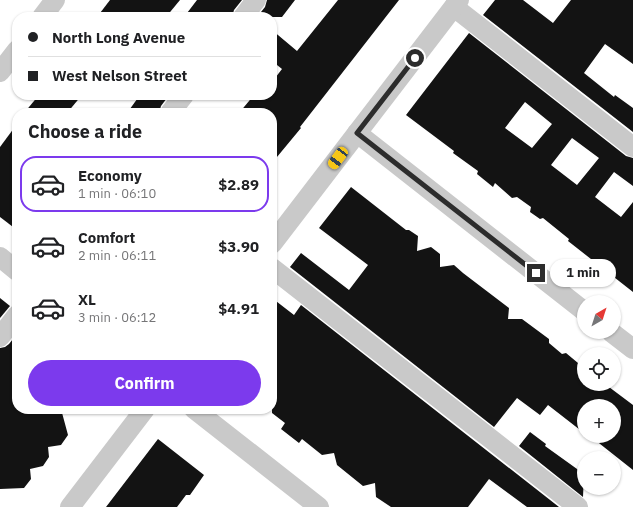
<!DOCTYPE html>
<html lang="en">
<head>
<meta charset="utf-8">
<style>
  body { margin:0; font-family:"IBM Plex Sans",sans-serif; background:#f6f6f6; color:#202124; height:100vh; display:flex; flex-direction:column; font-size:15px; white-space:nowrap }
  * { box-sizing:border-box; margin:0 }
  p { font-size:13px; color:#757577 }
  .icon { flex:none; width:22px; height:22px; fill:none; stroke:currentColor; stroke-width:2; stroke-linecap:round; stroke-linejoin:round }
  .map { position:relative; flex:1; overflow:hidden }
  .side { position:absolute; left:12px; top:108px; width:265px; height:306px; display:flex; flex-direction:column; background:#fff; border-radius:16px; box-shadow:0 1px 3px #0004 }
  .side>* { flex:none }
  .banner { position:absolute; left:12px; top:12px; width:265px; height:88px; border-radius:16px; box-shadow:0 1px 3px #0004; display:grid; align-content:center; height:88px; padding:0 16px; background:#fff }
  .needle { width:26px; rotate:39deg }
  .tools { position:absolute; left:577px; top:295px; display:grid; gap:8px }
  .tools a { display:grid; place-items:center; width:44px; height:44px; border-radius:50%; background:#fff; box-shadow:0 1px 3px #0004; font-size:20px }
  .end { position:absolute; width:18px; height:18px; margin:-9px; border:5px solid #2c2c2c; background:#fff; box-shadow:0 0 0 2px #fff }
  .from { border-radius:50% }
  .bubble { position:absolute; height:28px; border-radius:14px; background:#fff; box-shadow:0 1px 3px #0004; font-size:13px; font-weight:700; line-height:28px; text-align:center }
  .car { position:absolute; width:12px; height:24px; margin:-12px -6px; border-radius:5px; box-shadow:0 0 3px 1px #0007; background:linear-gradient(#f5c518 24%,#345 0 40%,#f5c518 0 76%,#345 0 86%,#f5c518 0) }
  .banner b { display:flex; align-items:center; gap:14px; height:38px; font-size:15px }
  .banner b+b { border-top:1px solid #e0e0e0 }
  .banner i { width:10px; height:10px; background:#202124 }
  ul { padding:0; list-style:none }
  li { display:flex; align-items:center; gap:12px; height:56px; margin:0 8px 6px; padding:0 8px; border:2px solid transparent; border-radius:16px }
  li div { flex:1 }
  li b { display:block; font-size:15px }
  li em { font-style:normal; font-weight:700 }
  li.on { border-color:#7c3aed }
  li>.icon { width:36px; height:36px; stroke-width:1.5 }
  h2 { padding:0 16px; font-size:18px; line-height:48px }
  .button { display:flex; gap:8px; margin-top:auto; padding:8px 16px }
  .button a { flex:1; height:46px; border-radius:24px; background:#7c3aed; color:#fff; font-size:16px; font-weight:700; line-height:46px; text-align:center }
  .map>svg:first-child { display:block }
</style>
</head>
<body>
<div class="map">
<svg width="633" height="507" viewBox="0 0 633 507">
  <rect width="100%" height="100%" fill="#fff"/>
  <!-- building -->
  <g fill="#131313" fill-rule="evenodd">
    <polygon points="110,0 180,0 166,17 97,17"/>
    <polygon points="197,0 242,0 234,10 232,17 184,17"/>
    <polygon points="267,0 295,0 282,17 257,17 265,7"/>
    <polygon points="338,0 399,0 300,127 301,128 272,163 272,113 239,113 254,95 272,95 272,82 282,69 272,61 272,30 297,51"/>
    <polygon points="495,0 523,0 553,23 571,0 633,0 633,64 605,44 584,73 614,97 615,95 633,108 633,132 483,15"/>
    <path d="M469,33L626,156L633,158V186L614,172L595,197L621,217L633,202V292L568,241L569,239L543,218L540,219L530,212L531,207L517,197L512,198L495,183L493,187L477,174L478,171L453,153L454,151L406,115ZM525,102L552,124L532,148L505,128ZM572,138L599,158L577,185L551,165Z"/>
    <polygon points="39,95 82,95 67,113 24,113"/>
    <polygon points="140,95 162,95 167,98 161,106 159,113 127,113"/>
    <polygon points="17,124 17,230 0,217 0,147"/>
    <polygon points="351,187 406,230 409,230 418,236 417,251 431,247 440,254 440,267 454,265 463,273 509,308 508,319 522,319 549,339 549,343 562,354 566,353 584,368 584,384 605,384 633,405 633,470 590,436 614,436 614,406 584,406 584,433 548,405 540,415 517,398 494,427 290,267 301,253 349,290 368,265 319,228"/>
    <polygon points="0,298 10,306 0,318"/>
    <polygon points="272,298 294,315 301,305 559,507 527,507 489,479 468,507 391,507 376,497 375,483 363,486 337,465 334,453 322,455 302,439 299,443 281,429 285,423 272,413"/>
    <polygon points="17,334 17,409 61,409 68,435 61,445 48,447 49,457 43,466 30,469 31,479 24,488 0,489 0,348 5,347 9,344"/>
    <polygon points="530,432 546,444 545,446 584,474 583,497 519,446"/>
    <polygon points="158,439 204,475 190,495 186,495 177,507 106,507"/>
  </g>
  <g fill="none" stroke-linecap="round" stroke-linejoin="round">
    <!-- minor -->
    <g stroke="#c9c9c9" stroke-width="20">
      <polyline points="454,7 633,147"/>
      <polyline points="42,17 55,0"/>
      <polyline points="243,17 256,0"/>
      <polyline points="0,72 17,50"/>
      <polyline points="170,113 184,95"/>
      <polyline points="357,133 584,311"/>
      <polyline points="272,244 459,0"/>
      <polyline points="0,257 17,271"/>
      <polyline points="272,268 578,507"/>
      <polyline points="611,332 633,349"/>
      <polyline points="0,337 17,315"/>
      <polyline points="194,409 319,507"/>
      <polyline points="70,507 145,409"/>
    </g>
  </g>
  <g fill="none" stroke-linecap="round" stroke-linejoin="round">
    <!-- route -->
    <polyline stroke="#2c2c2c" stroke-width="5" points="415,58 357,133 536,273"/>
  </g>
</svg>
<div class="tools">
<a><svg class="needle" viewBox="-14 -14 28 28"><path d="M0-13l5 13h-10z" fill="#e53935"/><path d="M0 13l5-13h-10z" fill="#757577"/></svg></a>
<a><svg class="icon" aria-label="locate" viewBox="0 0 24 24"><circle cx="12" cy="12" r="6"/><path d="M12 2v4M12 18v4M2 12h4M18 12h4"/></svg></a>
<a>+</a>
<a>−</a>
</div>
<i class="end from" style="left:415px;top:58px"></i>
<i class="end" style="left:536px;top:273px"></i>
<div class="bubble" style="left:550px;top:259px;width:66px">1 min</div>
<i class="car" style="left:338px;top:158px;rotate:217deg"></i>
<div class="banner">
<b><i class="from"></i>North Long Avenue</b>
<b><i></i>West Nelson Street</b>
</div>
<section class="side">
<h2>Choose a ride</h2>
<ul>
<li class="on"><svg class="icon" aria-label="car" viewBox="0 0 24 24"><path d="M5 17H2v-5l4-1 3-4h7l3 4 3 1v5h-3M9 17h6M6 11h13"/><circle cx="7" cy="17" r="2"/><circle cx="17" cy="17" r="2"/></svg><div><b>Economy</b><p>1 min · 06:10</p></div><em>$2.89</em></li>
<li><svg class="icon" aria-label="car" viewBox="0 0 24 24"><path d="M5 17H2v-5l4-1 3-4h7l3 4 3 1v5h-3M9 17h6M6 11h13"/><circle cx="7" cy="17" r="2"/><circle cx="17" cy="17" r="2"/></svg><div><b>Comfort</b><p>2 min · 06:11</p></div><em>$3.90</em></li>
<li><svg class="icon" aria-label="car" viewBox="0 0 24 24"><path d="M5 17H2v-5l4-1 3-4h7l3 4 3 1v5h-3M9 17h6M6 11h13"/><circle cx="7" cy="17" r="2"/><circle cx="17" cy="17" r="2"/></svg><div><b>XL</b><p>3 min · 06:12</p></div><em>$4.91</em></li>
</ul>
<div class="button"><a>Confirm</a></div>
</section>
</div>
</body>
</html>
